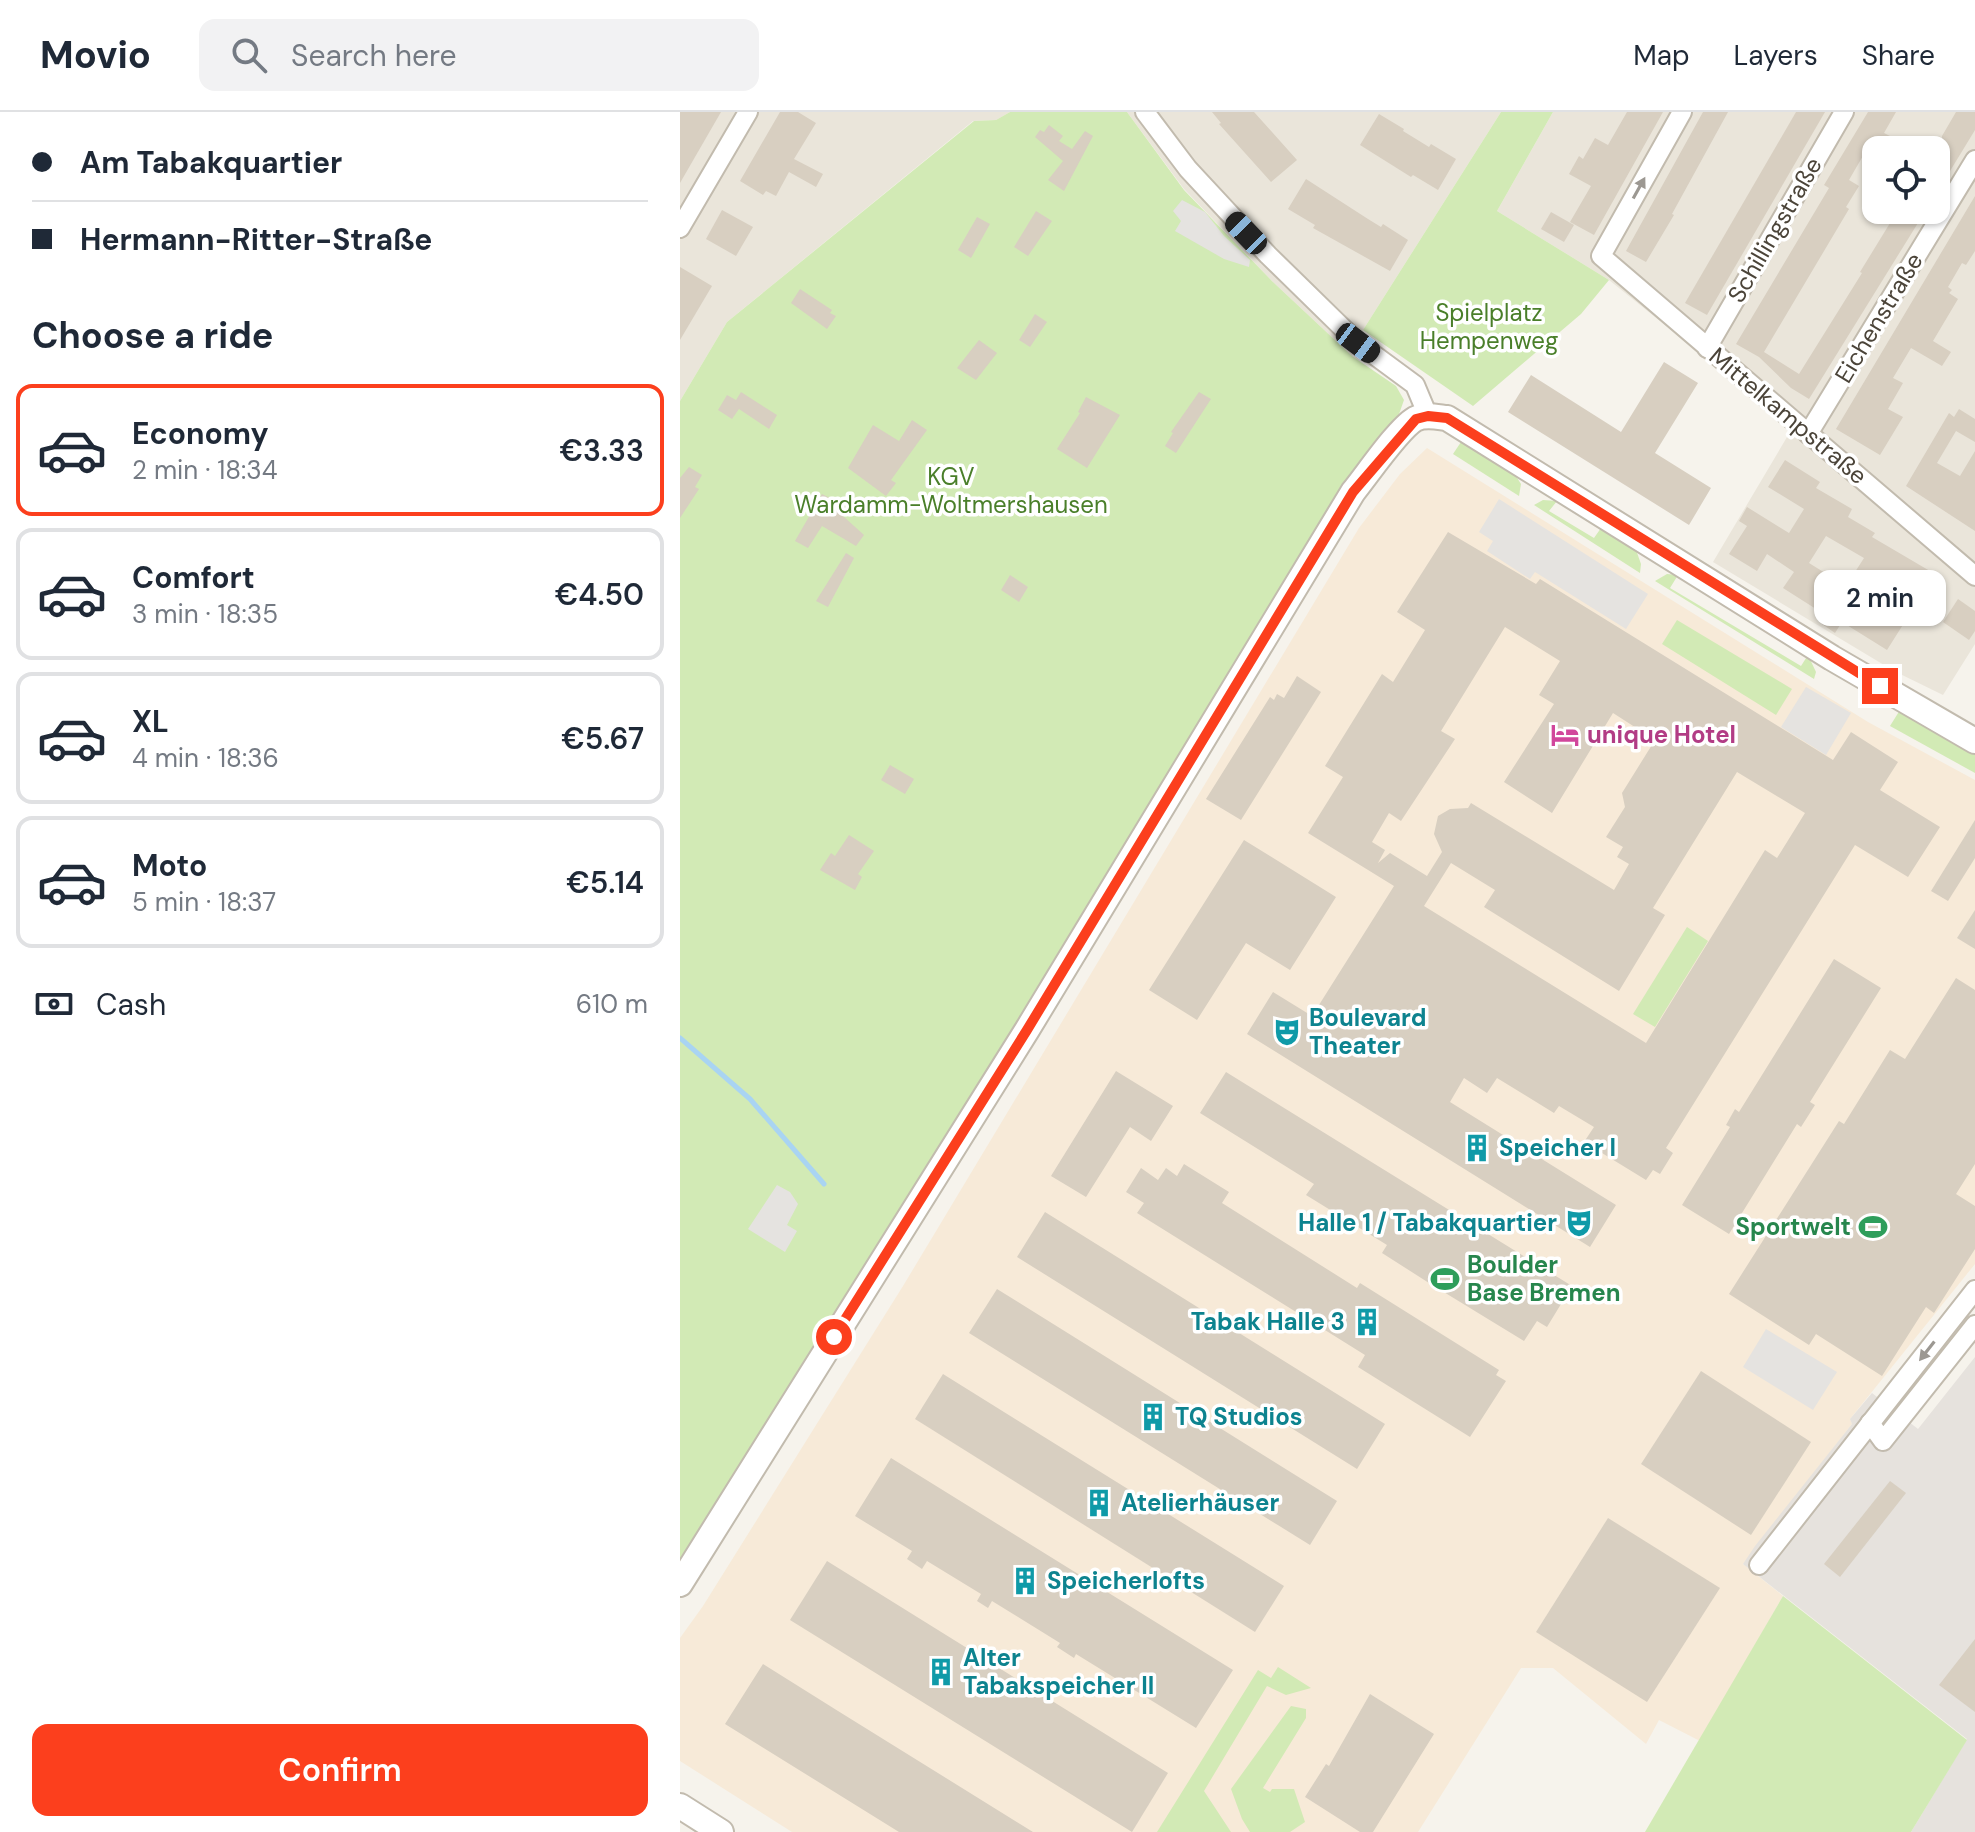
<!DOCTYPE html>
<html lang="en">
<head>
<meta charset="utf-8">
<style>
  body { margin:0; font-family:"DM Sans",sans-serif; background:#f2f2f3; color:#1f2937; height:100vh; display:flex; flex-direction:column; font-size:30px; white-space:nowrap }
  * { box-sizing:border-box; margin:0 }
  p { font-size:26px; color:#747a83 }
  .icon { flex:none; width:44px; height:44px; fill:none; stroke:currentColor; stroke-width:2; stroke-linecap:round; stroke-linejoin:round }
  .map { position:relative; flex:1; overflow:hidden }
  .panel { display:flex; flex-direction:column; background:#fff; width:680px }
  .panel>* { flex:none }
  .guide { display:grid; align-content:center; height:176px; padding:0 32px; background:#fff }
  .controls { position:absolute; left:1182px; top:24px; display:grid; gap:16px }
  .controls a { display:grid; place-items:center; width:88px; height:88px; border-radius:16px; background:#fff; box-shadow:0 2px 6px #0004; font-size:40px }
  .end { position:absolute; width:36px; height:36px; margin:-18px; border:10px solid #fc3f1d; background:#fff; box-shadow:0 0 0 4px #fff }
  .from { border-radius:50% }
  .bubble { position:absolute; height:56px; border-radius:16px; background:#fff; box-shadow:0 2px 6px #0004; font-size:26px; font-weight:600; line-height:56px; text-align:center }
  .car { position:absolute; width:24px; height:48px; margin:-24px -12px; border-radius:10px; box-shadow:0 0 6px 2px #0007; background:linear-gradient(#222 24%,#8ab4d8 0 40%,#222 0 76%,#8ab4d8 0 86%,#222 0) }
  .guide b { display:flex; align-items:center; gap:28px; height:76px; font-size:30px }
  .guide b+b { border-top:2px solid #e0e1e3 }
  .guide i { width:20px; height:20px; background:#1f2937 }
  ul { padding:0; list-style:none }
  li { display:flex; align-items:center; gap:24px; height:132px; margin:0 16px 12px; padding:0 16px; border:4px solid #e0e1e3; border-radius:16px }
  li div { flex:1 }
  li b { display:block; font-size:30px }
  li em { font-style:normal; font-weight:600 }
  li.selected { border-color:#fc3f1d }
  li>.icon { width:72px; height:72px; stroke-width:1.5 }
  h2 { padding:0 32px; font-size:36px; line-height:96px }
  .pay { display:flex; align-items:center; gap:20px; height:88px; padding:0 32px; font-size:30px }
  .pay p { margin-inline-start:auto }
  .cta { display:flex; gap:16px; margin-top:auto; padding:16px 32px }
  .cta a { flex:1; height:92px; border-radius:16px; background:#fc3f1d; color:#fff; font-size:32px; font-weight:600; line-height:92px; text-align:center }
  header { display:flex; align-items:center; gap:48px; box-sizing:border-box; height:112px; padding:0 40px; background:#fff; border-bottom:2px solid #e0e1e3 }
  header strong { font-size:38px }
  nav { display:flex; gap:44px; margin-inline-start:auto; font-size:28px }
  .search { width:560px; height:72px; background:#f2f2f3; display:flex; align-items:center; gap:20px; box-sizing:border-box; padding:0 28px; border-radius:16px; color:#747a83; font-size:30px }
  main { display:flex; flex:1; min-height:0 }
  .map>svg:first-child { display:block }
</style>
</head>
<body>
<header>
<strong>Movio</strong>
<div class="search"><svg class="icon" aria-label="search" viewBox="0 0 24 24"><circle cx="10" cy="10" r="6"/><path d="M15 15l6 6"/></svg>Search here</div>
<nav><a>Map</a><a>Layers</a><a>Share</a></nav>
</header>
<main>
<section class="panel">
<div class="guide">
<b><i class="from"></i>Am Tabakquartier</b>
<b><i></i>Hermann-Ritter-Straße</b>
</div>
<h2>Choose a ride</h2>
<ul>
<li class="selected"><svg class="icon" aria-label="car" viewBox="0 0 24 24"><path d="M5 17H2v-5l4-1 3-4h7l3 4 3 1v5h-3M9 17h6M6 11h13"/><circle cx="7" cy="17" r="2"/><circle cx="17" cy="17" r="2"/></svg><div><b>Economy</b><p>2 min · 18:34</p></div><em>€3.33</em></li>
<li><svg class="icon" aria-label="car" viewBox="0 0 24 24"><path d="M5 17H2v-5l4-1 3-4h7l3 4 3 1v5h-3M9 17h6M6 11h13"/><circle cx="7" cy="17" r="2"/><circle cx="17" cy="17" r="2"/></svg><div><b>Comfort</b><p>3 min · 18:35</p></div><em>€4.50</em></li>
<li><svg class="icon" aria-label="car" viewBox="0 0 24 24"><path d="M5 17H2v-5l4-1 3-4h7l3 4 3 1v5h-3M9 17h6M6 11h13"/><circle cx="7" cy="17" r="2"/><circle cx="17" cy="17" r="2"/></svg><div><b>XL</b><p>4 min · 18:36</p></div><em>€5.67</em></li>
<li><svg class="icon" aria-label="car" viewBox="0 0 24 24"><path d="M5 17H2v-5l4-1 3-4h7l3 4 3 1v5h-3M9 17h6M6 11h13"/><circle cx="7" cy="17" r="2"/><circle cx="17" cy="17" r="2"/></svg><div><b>Moto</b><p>5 min · 18:37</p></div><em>€5.14</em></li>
</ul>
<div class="pay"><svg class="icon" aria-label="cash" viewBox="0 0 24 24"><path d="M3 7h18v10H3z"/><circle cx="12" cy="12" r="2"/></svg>Cash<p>610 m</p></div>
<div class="cta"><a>Confirm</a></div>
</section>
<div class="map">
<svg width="1295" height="1720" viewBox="0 0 1295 1720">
  <rect width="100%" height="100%" fill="#f6f3ec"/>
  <!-- residential -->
  <g fill="#eae5da" fill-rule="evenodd">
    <polygon points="0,0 330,0 316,8 293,9 47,210 0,289"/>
    <polygon points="447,0 821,0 683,218 672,244 593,170 504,77"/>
    <path d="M873,0H1295V532L1263,583L1214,559L1033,450L1110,320L1021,242L929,168L817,99ZM1196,38H1256V98H1196Z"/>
  </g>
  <!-- commercial -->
  <polygon fill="#f7ead8" points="747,336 1188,610 1295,668 1295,1152 1170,1307 1172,1312 1063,1452 1103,1484 1020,1629 979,1608 966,1632 873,1556 841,1556 738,1720 112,1720 0,1649 0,1526 23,1494 223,1174 679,416 720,362"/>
  <!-- industrial -->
  <polygon fill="#e6e2dd" points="1295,1245 1295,1720 1231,1720 1287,1627 1063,1452 1075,1434 1172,1312 1170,1307 1192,1281 1238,1317"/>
  <!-- green -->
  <g fill="#d2eab5">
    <polygon points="330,0 447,0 504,78 593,170 672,244 716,274 724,288 718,305 686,347 0,1460 0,289 47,210 294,9 316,8"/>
    <polygon points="821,0 873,0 817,99 929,168 901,202 793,294 683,218"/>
    <polygon points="783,327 832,358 841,372 839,384 773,342"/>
    <polygon points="863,388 877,389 869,399 914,426 921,416 955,435 961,452 960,461 854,393"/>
    <polygon points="987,462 998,463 990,476 1121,554 1128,543 1136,560 1134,567 975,469"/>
    <polygon points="997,508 1112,577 1096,603 982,532"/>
    <polygon points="1220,598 1292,638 1295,642 1295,661 1210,614"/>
    <polygon points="1007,815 1028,829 975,915 953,902"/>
    <polygon points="1103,1484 1287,1628 1231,1720 965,1720"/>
    <polygon points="598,1555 631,1576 606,1583 587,1574 524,1679 551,1720 477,1720 578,1558 591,1566"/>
    <polygon points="611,1594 626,1597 626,1606 583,1676 590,1680 592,1677 614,1677 625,1710 610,1720 570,1720 562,1707 551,1677"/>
  </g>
  <!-- parking -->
  <g fill="#e5e3e0">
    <polygon points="502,88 525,100 544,124 570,148 569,155 544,147 495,119 501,109 493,99"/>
    <polygon points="819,387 968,482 946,517 855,460 850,467 807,439 813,429 799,420"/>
    <polygon points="1126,575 1171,601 1146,643 1101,615"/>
    <polygon points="97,1073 110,1080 118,1092 107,1113 117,1119 105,1140 68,1117"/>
    <polygon points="1086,1217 1157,1260 1133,1298 1063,1255"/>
  </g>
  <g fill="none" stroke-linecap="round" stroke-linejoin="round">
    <!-- stream -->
    <polyline stroke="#a9d4f2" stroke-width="5" points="0,926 70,987 144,1072"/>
  </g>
  <!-- building -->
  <g fill="#d8cfc1" fill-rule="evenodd">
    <polygon points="0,0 41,0 0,71"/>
    <polygon points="100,0 118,0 136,11 114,47 143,62 136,75 109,60 96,84 86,79 83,83 60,69"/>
    <polygon points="532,0 574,0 617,48 591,70 539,12 541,11"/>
    <polygon points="947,0 983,0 914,123 890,110 911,74 889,62 899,44 903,47 915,26 928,33"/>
    <polygon points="1023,0 1048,0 992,102 994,103 966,150 946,139"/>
    <polygon points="1116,0 1145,0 1027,203 1005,191"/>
    <polygon points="1188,0 1216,0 1204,21 1210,24 1202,37 1191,30 1169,68 1179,74 1166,95 1169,97 1084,240 1119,262 1182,161 1180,160 1218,98 1246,98 1129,287 1111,276 1079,245 1056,232 1149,76 1144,73"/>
    <polygon points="1276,0 1295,0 1295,18 1256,82 1256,40 1262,43 1262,24"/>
    <polygon points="699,2 724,17 723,19 749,35 751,32 776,47 758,78 733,63 731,65 680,33"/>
    <polygon points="369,13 383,24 379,29 392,37 405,19 413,24 384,79 368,68 383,49 355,25 360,18 364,20"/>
    <polygon points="626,67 688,107 701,115 703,112 728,128 710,159 633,116 635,113 608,97"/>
    <polygon points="1295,84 1295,139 1286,153 1282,151 1268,175 1272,178 1269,181 1278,187 1253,229 1271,240 1262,254 1231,236 1213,266 1223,271 1208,297 1223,305 1200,343 1156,317"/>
    <polygon points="42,98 73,115 56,144 26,127"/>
    <polygon points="356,99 372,109 348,144 334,135"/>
    <polygon points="871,100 894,113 884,130 861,117"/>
    <polygon points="297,105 310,112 291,146 278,138"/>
    <polygon points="0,155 32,174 0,228"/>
    <polygon points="120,177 152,198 150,201 156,204 147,217 111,191"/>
    <polygon points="355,202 367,210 350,235 339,228"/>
    <polygon points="299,228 317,241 296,268 277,256"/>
    <polygon points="984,250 1018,271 975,341 1031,376 1009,413 828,300 851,263 941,320"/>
    <polygon points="61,280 97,303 89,317 59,297 52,307 38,298 47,283 56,288"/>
    <polygon points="519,280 531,287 496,341 485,334 493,321 491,320"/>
    <polygon points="406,285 440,303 407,356 377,337 400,301 398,300"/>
    <polygon points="1279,297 1295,307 1295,330 1276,319 1257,351 1280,364 1295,339 1295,419 1226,374 1269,301 1274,305"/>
    <polygon points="232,308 247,318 211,368 216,371 206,384 168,356 193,313 219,329"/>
    <path d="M1105,348L1140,370L1136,376L1172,397L1168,405L1195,421L1192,425L1255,462L1207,538L1162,510L1155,521L1142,512L1147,504L1103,476L1114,460L1087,442L1077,459L1049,442L1067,414L1059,409L1067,395L1109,421L1124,397L1088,375ZM1146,424L1184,446L1166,474L1129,451Z"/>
    <polygon points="9,355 22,363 15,375 19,377 0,406 0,366"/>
    <polygon points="142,382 156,389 153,395 184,423 176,434 142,414 128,436 115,429"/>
    <path d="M768,420L856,472L860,467L1153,648L1171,620L1218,650L1200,678L1260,715L1228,765L1175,733L986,1036L993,1041L980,1062L973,1058L966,1068L904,1030L914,1015L879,994L874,1001L817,966L807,981L784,966L770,990L936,1093L910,1135L567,922L593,880L632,904L714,774L628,721L663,665L645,654L702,562L713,570L745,518L717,500ZM825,515L880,549L859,583L874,592L824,670L872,701L933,601L975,628L942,681L945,695L926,725L943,735L937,745L949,752L934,778L791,691L788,696L770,697L758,704L754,722L762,740L747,764L710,741L698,751L705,738L692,730L709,701L721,709L775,627L761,619ZM1057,660L1125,701L1097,746L1085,738L966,931L744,794L771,751L815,778L804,795L939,879L985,803L973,796Z"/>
    <polygon points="166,441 174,446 148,495 136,489"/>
    <polygon points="330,463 348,475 339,490 321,478"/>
    <polygon points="1278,487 1295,499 1295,519 1289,528 1263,510"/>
    <polygon points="617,564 641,580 561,708 526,687 590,585 594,588 597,582 604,586"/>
    <polygon points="210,653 234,667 225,682 201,668"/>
    <polygon points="1295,708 1295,746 1268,789 1251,779"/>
    <polygon points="169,723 194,739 178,762 182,765 175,778 140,758 151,741 155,744"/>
    <polygon points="564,728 656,785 610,858 566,831 517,908 469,878"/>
    <polygon points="1295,798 1295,837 1277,826"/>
    <polygon points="1154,847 1201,876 1130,990 1135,993 1121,1015 1117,1012 1049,1122 1002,1093 1050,1015 1046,1013 1055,997 1059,1000"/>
    <polygon points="1276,866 1295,878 1295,1052 1276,1082 1295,1094 1295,1137 1254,1201 1246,1195 1202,1264 1136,1222 1129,1233 1049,1182 1159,1009 1164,1012 1210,938 1225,947"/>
    <polygon points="436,959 493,994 471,1029 450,1015 406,1085 371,1064"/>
    <polygon points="546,960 892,1174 867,1215 857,1209 844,1229 749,1171 702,1141 707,1133 626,1083 634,1072 520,1001"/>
    <polygon points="504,1052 549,1080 542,1091 677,1176 680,1171 819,1258 816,1263 826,1269 790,1325 678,1255 685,1243 457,1101 464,1091 446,1080 461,1056 478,1068 486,1056 497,1064"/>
    <polygon points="365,1100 705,1312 677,1357 337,1145"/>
    <polygon points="317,1177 657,1389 630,1433 289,1221"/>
    <polygon points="1021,1259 1131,1330 1071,1423 961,1352"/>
    <polygon points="263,1262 604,1474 575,1520 235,1307"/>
    <polygon points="211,1346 553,1558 516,1616 396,1542 394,1546 377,1535 380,1531 312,1489 308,1496 297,1489 301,1482 247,1449 242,1457 227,1447 232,1439 175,1404"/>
    <polygon points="1210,1369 1226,1381 1160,1465 1144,1452"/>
    <polygon points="928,1406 1040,1476 967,1590 856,1520"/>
    <polygon points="147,1449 488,1661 452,1720 110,1508"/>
    <polygon points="1295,1527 1295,1600 1259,1573"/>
    <polygon points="83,1552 158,1599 353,1720 219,1720 45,1612"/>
    <polygon points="690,1582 754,1622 693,1720 680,1720 625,1685 646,1652 649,1654"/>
  </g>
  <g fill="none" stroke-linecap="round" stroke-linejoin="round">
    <defs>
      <g id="minor">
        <polyline points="465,0 508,57 588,143 678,231 735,273 748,304"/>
        <polyline points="1002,0 921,144 1295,464"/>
        <polyline points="0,116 68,0"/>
        <polyline points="1027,236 1164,0"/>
        <polyline points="1128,322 1295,48"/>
        <polyline points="1190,1311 1203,1329 1295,1213"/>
        <polyline points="1079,1453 1295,1178"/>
      </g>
      <g id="tertiary">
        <path d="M0,1472L347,918L673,380C687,363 718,317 735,307C745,302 757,305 767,306L1152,546L1295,629"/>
        <polyline points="0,1694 41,1720"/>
      </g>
    </defs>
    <!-- minor casing -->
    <use href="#minor" stroke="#c2bbae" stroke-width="22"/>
    <!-- tertiary casing -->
    <use href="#tertiary" stroke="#c2bbae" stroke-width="28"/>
    <!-- minor -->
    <use href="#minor" stroke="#fff" stroke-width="18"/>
    <!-- tertiary -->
    <use href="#tertiary" stroke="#fff" stroke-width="24"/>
  </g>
  <!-- one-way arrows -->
  <defs><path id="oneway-solid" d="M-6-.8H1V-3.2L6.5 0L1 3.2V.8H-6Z" transform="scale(2)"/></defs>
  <g fill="#9c9892">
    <use href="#oneway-solid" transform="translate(959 76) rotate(-61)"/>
    <use href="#oneway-solid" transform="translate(1247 1239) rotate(128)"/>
  </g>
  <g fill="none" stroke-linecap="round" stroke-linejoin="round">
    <!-- route -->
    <polyline stroke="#fc3f1d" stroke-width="10" points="154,1225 347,918 673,380 736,307 748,304 767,306 1200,574"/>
  </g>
  <!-- icons -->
  <defs>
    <symbol id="hotel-bare" viewBox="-9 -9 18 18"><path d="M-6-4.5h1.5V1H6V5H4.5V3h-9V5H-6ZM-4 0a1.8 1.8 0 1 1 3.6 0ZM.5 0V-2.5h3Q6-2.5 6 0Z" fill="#d1479c" stroke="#fff" stroke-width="2.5" paint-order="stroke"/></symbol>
    <symbol id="theatre-bare" viewBox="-9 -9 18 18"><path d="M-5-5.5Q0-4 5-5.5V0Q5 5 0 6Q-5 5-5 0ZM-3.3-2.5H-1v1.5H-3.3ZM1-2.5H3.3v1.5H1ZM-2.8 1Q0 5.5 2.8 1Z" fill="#0f9aa8" stroke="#fff" stroke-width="2.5" paint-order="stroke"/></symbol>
    <symbol id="building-bare" viewBox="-9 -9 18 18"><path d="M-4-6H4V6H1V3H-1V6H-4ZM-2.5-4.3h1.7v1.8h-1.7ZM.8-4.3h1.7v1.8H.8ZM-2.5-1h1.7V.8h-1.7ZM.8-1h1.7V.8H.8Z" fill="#0f9aa8" stroke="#fff" stroke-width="2.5" paint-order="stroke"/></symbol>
    <symbol id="stadium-bare" viewBox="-9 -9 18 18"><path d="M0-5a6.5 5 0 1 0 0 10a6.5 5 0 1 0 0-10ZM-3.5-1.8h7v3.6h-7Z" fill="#2e9e5b" stroke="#fff" stroke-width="2.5" paint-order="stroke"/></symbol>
  </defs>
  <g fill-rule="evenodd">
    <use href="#hotel-bare" x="865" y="603" width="40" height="40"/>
    <use href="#theatre-bare" x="587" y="900" width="40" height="40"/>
    <use href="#building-bare" x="777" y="1016" width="40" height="40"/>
    <use href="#theatre-bare" x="879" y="1091" width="40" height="40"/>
    <use href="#stadium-bare" x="1173" y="1095" width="40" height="40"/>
    <use href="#stadium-bare" x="745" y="1147" width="40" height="40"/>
    <use href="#building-bare" x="667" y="1190" width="40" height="40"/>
    <use href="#building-bare" x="453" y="1285" width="40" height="40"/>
    <use href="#building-bare" x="399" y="1371" width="40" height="40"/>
    <use href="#building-bare" x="325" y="1449" width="40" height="40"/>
    <use href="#building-bare" x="241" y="1540" width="40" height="40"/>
  </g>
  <g text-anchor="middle" stroke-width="7" stroke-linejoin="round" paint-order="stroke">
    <!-- street labels -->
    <g font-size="24" fill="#4b4439" stroke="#fff">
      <text transform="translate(1095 118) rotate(-60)" y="8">Schillingstraße</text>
      <text transform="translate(1199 206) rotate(-59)" y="8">Eichenstraße</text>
      <text transform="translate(1108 304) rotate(40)" y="8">Mittelkampstraße</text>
    </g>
    <!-- park labels -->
    <g font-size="24" fill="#4a7f2a" stroke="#fff">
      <text x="809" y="209">Spielplatz<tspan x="809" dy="28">Hempenweg</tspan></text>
      <text x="271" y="373">KGV<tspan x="271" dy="28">Wardamm-Woltmershausen</tspan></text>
    </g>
    <!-- hotel labels -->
    <g font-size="24" font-weight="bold" fill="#b23c85" stroke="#fff" text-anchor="start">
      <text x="907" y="631">unique Hotel</text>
    </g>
    <!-- culture labels -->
    <g font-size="24" font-weight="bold" fill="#0d838f" stroke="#fff" text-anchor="start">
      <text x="629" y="914">Boulevard<tspan x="629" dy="28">Theater</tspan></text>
      <text x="819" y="1044">Speicher I</text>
      <text x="877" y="1119" text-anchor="end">Halle 1 / Tabakquartier</text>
      <text x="665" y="1218" text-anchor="end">Tabak Halle 3</text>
      <text x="495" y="1313">TQ Studios</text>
      <text x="441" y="1399">Atelierhäuser</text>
      <text x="367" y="1477">Speicherlofts</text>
      <text x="283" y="1554">Alter<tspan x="283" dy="28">Tabakspeicher II</tspan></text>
    </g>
    <!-- leisure labels -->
    <g font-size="24" font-weight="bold" fill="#27864d" stroke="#fff" text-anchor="end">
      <text x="1171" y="1123">Sportwelt</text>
      <text x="787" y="1161" text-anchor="start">Boulder<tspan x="787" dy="28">Base Bremen</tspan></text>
    </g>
  </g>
</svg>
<div class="controls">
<a><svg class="icon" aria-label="locate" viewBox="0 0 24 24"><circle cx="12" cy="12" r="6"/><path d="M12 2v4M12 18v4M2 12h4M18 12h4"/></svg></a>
</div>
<i class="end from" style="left:154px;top:1225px"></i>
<i class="end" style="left:1200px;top:574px"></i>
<div class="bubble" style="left:1134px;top:458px;width:132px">2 min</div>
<i class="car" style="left:566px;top:121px;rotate:316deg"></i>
<i class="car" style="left:678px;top:231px;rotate:127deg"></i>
</div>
</main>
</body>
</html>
